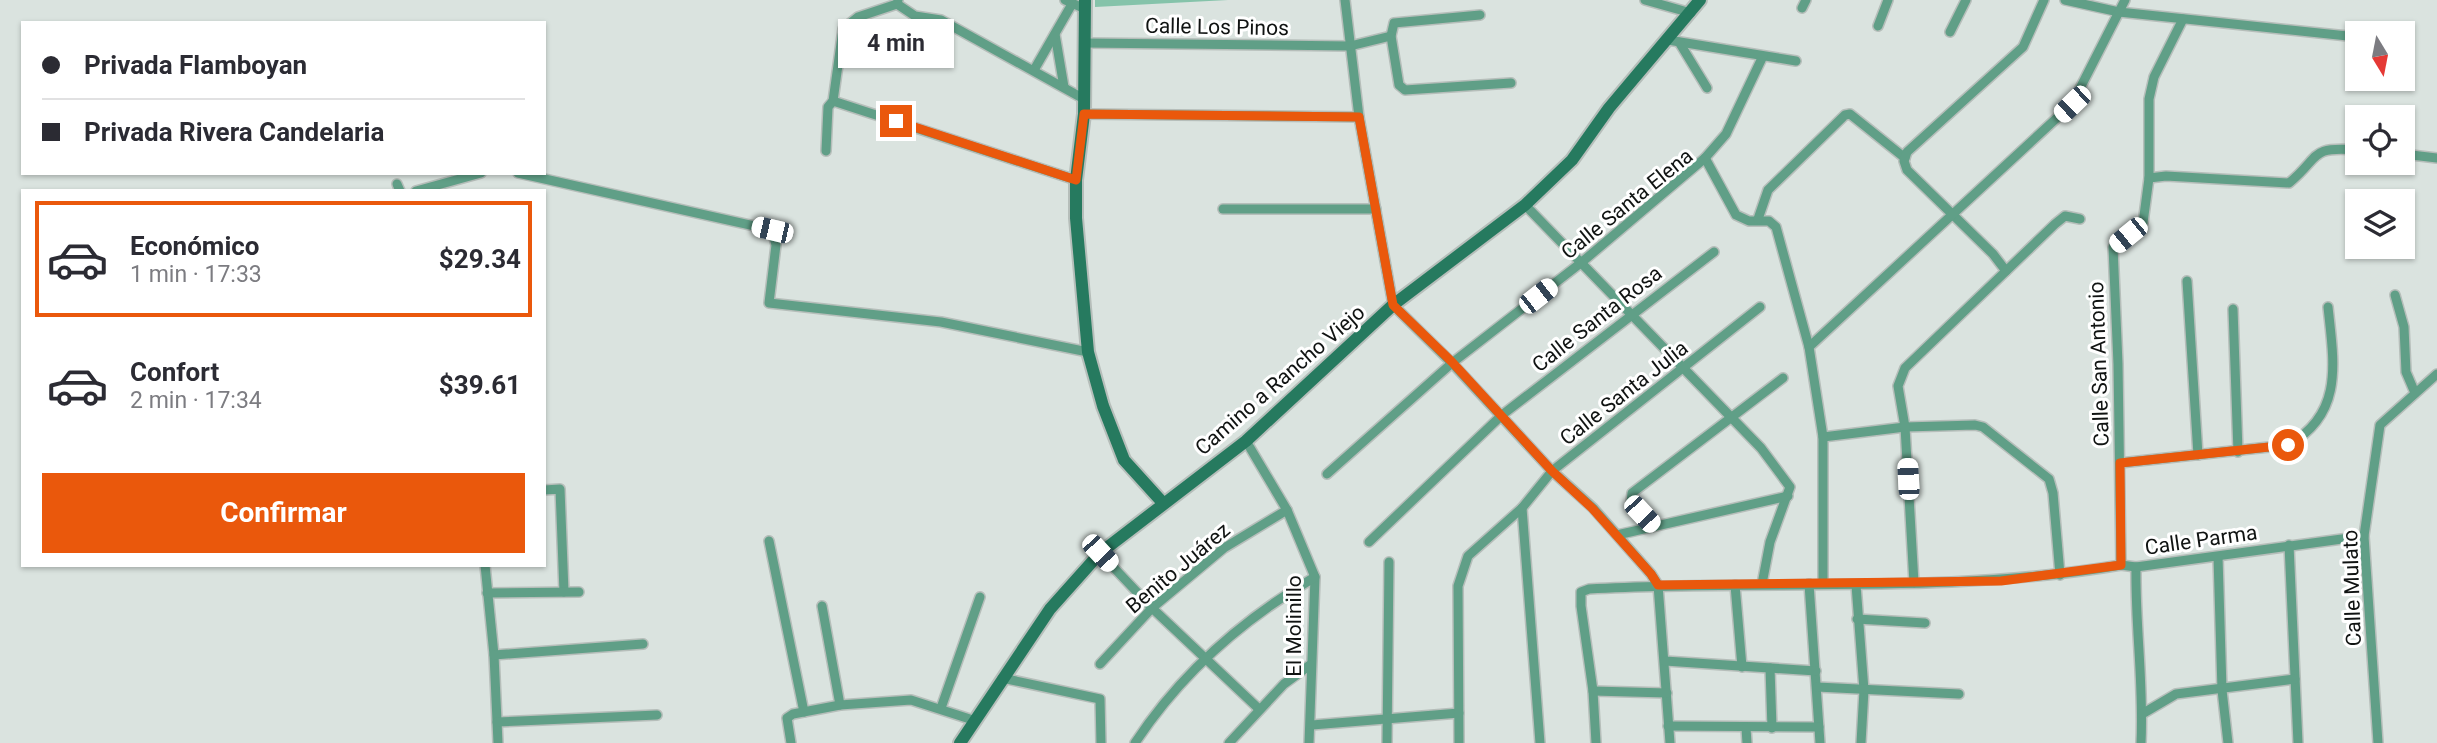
<!DOCTYPE html>
<html lang="es">
<head>
<meta charset="utf-8">
<style>
  body { margin:0; font-family:Roboto,sans-serif; background:#f2f2f3; color:#2b2b33; height:100vh; display:flex; flex-direction:column; font-size:26px; white-space:nowrap }
  * { box-sizing:border-box; margin:0 }
  p { font-size:23px; color:#7c7c81 }
  .icon { flex:none; width:38px; height:38px; fill:none; stroke:currentColor; stroke-width:2; stroke-linecap:round; stroke-linejoin:round }
  .map { position:relative; flex:1; overflow:hidden }
  .details { position:absolute; left:21px; top:189px; width:525px; height:378px; display:flex; flex-direction:column; background:#fff; border-radius:0px; box-shadow:0 2px 5px #0004 }
  .details>* { flex:none }
  .banner { position:absolute; left:21px; top:21px; width:525px; height:154px; border-radius:0px; box-shadow:0 2px 5px #0004; display:grid; align-content:center; height:154px; padding:0 21px; background:#fff }
  .needle { width:46px; rotate:170deg }
  .tools { position:absolute; left:2345px; top:21px; display:grid; gap:14px }
  .tools a { display:grid; place-items:center; width:70px; height:70px; border-radius:0px; background:#fff; box-shadow:0 2px 5px #0004; font-size:35px }
  .end { position:absolute; width:32px; height:32px; margin:-16px; border:9px solid #ea580c; background:#fff; box-shadow:0 0 0 4px #fff }
  .from { border-radius:50% }
  .bubble { position:absolute; height:49px; border-radius:0px; background:#fff; box-shadow:0 2px 5px #0004; font-size:23px; font-weight:700; line-height:49px; text-align:center }
  .car { position:absolute; width:21px; height:42px; margin:-21px -10px; border-radius:9px; box-shadow:0 0 5px 2px #0007; background:linear-gradient(#fff 24%,#345 0 40%,#fff 0 76%,#345 0 86%,#fff 0) }
  .banner b { display:flex; align-items:center; gap:24px; height:66px; font-size:26px }
  .banner b+b { border-top:2px solid #e1e1e2 }
  .banner i { width:18px; height:18px; background:#2b2b33 }
  ul { padding:12px 0 0; list-style:none }
  li { display:flex; align-items:center; gap:21px; height:116px; margin:0 14px 10px; padding:0 7px; border:4px solid transparent; border-radius:0px }
  li div { flex:1 }
  li b { display:block; font-size:26px }
  li em { font-style:normal; font-weight:700 }
  li.on { border-color:#ea580c }
  li>.icon { width:63px; height:63px; stroke-width:1.5 }
  .button { display:flex; gap:14px; margin-top:auto; padding:14px 21px }
  .button a { flex:1; height:80px; border-radius:0px; background:#ea580c; color:#fff; font-size:28px; font-weight:700; line-height:80px; text-align:center }
  .map>svg:first-child { display:block }
</style>
</head>
<body>
<div class="map">
<svg width="2437" height="743" viewBox="0 0 2437 743">
  <rect width="100%" height="100%" fill="#dae3df"/>
  <!-- green -->
  <polygon fill="#85c3aa" points="1095,0 1228,0 1095,7"/>
  <g fill="none" stroke-linecap="round" stroke-linejoin="round">
    <defs>
      <g id="street">
        <polyline points="1065,0 1085,9"/>
        <polyline points="1345,0 1359,117 1393,305 1452,363 1552,471 1593,508 1651,574 1658,585 1670,743"/>
        <polyline points="1645,0 1691,13"/>
        <polyline points="2065,0 2119,12 2357,37"/>
        <polyline points="897,4 915,16 941,20 1084,99"/>
        <polyline points="1802,8 1806,0"/>
        <polyline points="1480,15 1394,23 1391,36 1399,85 1405,90 1511,83"/>
        <polyline points="1878,26 1888,0"/>
        <polyline points="1950,32 1966,0"/>
        <polyline points="1055,34 1064,87"/>
        <polyline points="1668,40 1796,61"/>
        <polyline points="1679,42 1707,88"/>
        <polyline points="1084,43 1350,46 1391,36"/>
        <polyline points="1034,70 1072,4"/>
        <polyline points="833,101 1076,180"/>
        <polyline points="1084,114 1359,117"/>
        <polyline points="826,151 828,107 833,101 843,29 858,17 897,4 898,0"/>
        <polyline points="2403,154 2437,158"/>
        <polyline points="1705,158 1736,215 1749,221 1769,221 1776,227 1809,347"/>
        <polyline points="518,173 772,230 776,245 769,303 941,322 1088,352"/>
        <path d="M2149,178L2166,176L2289,183C2321,157 2308,146 2357,150"/>
        <polyline points="397,184 400,191"/>
        <polyline points="416,191 481,173"/>
        <polyline points="1525,205 1761,448 1790,487 1770,542 1762,584"/>
        <polyline points="1223,209 1376,209"/>
        <polyline points="1758,219 1768,190 1845,115 1850,114 1905,158"/>
        <polyline points="2006,271 1993,254 1907,170 1904,161 1907,152 2023,47 2044,0"/>
        <polyline points="2187,281 2198,455"/>
        <polyline points="2395,295 2404,327 2406,372 2415,393"/>
        <polyline points="2233,309 2238,452"/>
        <polyline points="1823,437 1905,427 1975,425 1983,427 2049,479 2053,493 2060,575"/>
        <polyline points="1246,441 1287,510 1315,577 1309,743"/>
        <path d="M2120,463L2288,445C2344,414 2334,363 2328,307"/>
        <polyline points="1327,474 1452,363 1582,262 1705,158 1726,134 1763,56"/>
        <polyline points="544,490 560,489 564,592"/>
        <polyline points="1522,508 1540,743"/>
        <polyline points="1653,526 1631,502 1632,493 1783,378"/>
        <polyline points="1617,535 1788,496"/>
        <polyline points="769,541 804,712"/>
        <polyline points="1369,542 1502,415 1714,252"/>
        <polyline points="2289,545 2298,743"/>
        <polyline points="1100,553 1152,608 1259,709"/>
        <polyline points="2218,557 2222,690 2228,743"/>
        <polyline points="485,565 494,655 498,743"/>
        <polyline points="2121,565 2118,364 2113,247 2143,223 2149,178 2149,99 2154,77 2183,19"/>
        <path d="M2136,567C2135,626 2144,684 2141,743"/>
        <polyline points="1914,583 1905,427 1898,386 1905,368 2055,224 2065,216 2080,219"/>
        <polyline points="1809,584 1820,743"/>
        <polyline points="1823,584 1823,437 1809,347 2072,104 2125,0"/>
        <polyline points="1735,585 1742,667"/>
        <polyline points="1856,585 1864,690 1861,743"/>
        <polyline points="487,593 579,592"/>
        <polyline points="822,606 840,705"/>
        <polyline points="1857,619 1925,623"/>
        <polyline points="494,655 643,644"/>
        <polyline points="1665,661 1816,671"/>
        <polyline points="1100,664 1152,608 1224,548 1287,510"/>
        <polyline points="1770,668 1772,728"/>
        <polyline points="1002,678 1100,699 1101,743"/>
        <polyline points="1817,687 1959,694"/>
        <polyline points="1593,691 1667,693"/>
        <polyline points="941,708 980,597"/>
        <polyline points="2142,714 2176,694 2295,679"/>
        <polyline points="497,722 657,715"/>
        <polyline points="1312,725 1459,713"/>
        <polyline points="1668,726 1819,727"/>
        <polyline points="1746,728 1747,743"/>
        <polyline points="791,743 787,718 793,714 840,705 911,700 976,721"/>
        <path d="M1135,743C1181,673 1243,619 1315,577"/>
        <polyline points="1229,743 1284,684 1310,665"/>
        <polyline points="1387,743 1389,562"/>
        <polyline points="1459,743 1458,586 1468,556 1522,508 1552,471 1760,307"/>
        <path d="M1596,743L1593,691L1581,606V592L1589,589C1766,579 1945,595 2121,565L2136,567L2364,536"/>
        <polyline points="2378,743 2364,536 2380,425 2437,374"/>
      </g>
      <g id="secondary">
        <polyline points="1085,0 1084,114 1076,180 1076,218 1088,352 1103,406 1124,460 1163,503"/>
        <polyline points="960,743 1050,609 1100,553 1246,441 1393,305 1525,205 1572,160 1609,108 1700,0"/>
      </g>
    </defs>
    <!-- street casing -->
    <use href="#street" stroke="#b6beba" stroke-width="12"/>
    <!-- secondary casing -->
    <use href="#secondary" stroke="#b6beba" stroke-width="16"/>
    <!-- street -->
    <use href="#street" stroke="#609f87" stroke-width="9"/>
    <!-- secondary -->
    <use href="#secondary" stroke="#267a5f" stroke-width="12"/>
  </g>
  <g fill="none" stroke-linecap="round" stroke-linejoin="round">
    <!-- route -->
    <polyline stroke="#ea580c" stroke-width="9" points="896,121 1076,180 1084,114 1359,117 1393,305 1452,362 1552,471 1592,508 1651,574 1658,585 2001,581 2121,565 2120,463 2288,445"/>
  </g>
  <g text-anchor="middle" stroke-width="6" stroke-linejoin="round" paint-order="stroke">
    <!-- street labels -->
    <g font-size="21" fill="#101312" stroke="#fff">
      <text transform="translate(1217 27) rotate(1)" y="7">Calle Los Pinos</text>
      <text transform="translate(1627 204) rotate(-39)" y="7">Calle Santa Elena</text>
      <text transform="translate(1597 319) rotate(-38)" y="7">Calle Santa Rosa</text>
      <text transform="translate(2099 364) rotate(-92)" y="7">Calle San Antonio</text>
      <text transform="translate(1280 380) rotate(-41)" y="7">Camino a Rancho Viejo</text>
      <text transform="translate(1624 393) rotate(-38)" y="7">Calle Santa Julia</text>
      <text transform="translate(2201 540) rotate(-8)" y="7">Calle Parma</text>
      <text transform="translate(1178 568) rotate(-40)" y="7">Benito Juárez</text>
      <text transform="translate(2352 588) rotate(-92)" y="7">Calle Mulato</text>
      <text transform="translate(1294 626) rotate(-90)" y="7">El Molinillo</text>
    </g>
  </g>
</svg>
<div class="tools">
<a><svg class="needle" viewBox="-14 -14 28 28"><path d="M0-13l5 13h-10z" fill="#e53935"/><path d="M0 13l5-13h-10z" fill="#7c7c81"/></svg></a>
<a><svg class="icon" aria-label="locate" viewBox="0 0 24 24"><circle cx="12" cy="12" r="6"/><path d="M12 2v4M12 18v4M2 12h4M18 12h4"/></svg></a>
<a><svg class="icon" aria-label="layers" viewBox="0 0 24 24"><path d="M12 4l9 5-9 5-9-5zM3 14l9 5 9-5"/></svg></a>
</div>
<i class="end from" style="left:2288px;top:445px"></i>
<i class="end" style="left:896px;top:121px"></i>
<div class="bubble" style="left:838px;top:19px;width:116px">4 min</div>
<i class="car" style="left:2072px;top:104px;rotate:226deg"></i>
<i class="car" style="left:772px;top:230px;rotate:283deg"></i>
<i class="car" style="left:2128px;top:235px;rotate:231deg"></i>
<i class="car" style="left:1538px;top:296px;rotate:52deg"></i>
<i class="car" style="left:1908px;top:479px;rotate:357deg"></i>
<i class="car" style="left:1642px;top:514px;rotate:137deg"></i>
<i class="car" style="left:1100px;top:553px;rotate:137deg"></i>
<div class="banner">
<b><i class="from"></i>Privada Flamboyan</b>
<b><i></i>Privada Rivera Candelaria</b>
</div>
<section class="details">
<ul>
<li class="on"><svg class="icon" aria-label="car" viewBox="0 0 24 24"><path d="M5 17H2v-5l4-1 3-4h7l3 4 3 1v5h-3M9 17h6M6 11h13"/><circle cx="7" cy="17" r="2"/><circle cx="17" cy="17" r="2"/></svg><div><b>Económico</b><p>1 min · 17:33</p></div><em>$29.34</em></li>
<li><svg class="icon" aria-label="car" viewBox="0 0 24 24"><path d="M5 17H2v-5l4-1 3-4h7l3 4 3 1v5h-3M9 17h6M6 11h13"/><circle cx="7" cy="17" r="2"/><circle cx="17" cy="17" r="2"/></svg><div><b>Confort</b><p>2 min · 17:34</p></div><em>$39.61</em></li>
</ul>
<div class="button"><a>Confirmar</a></div>
</section>
</div>
</body>
</html>
